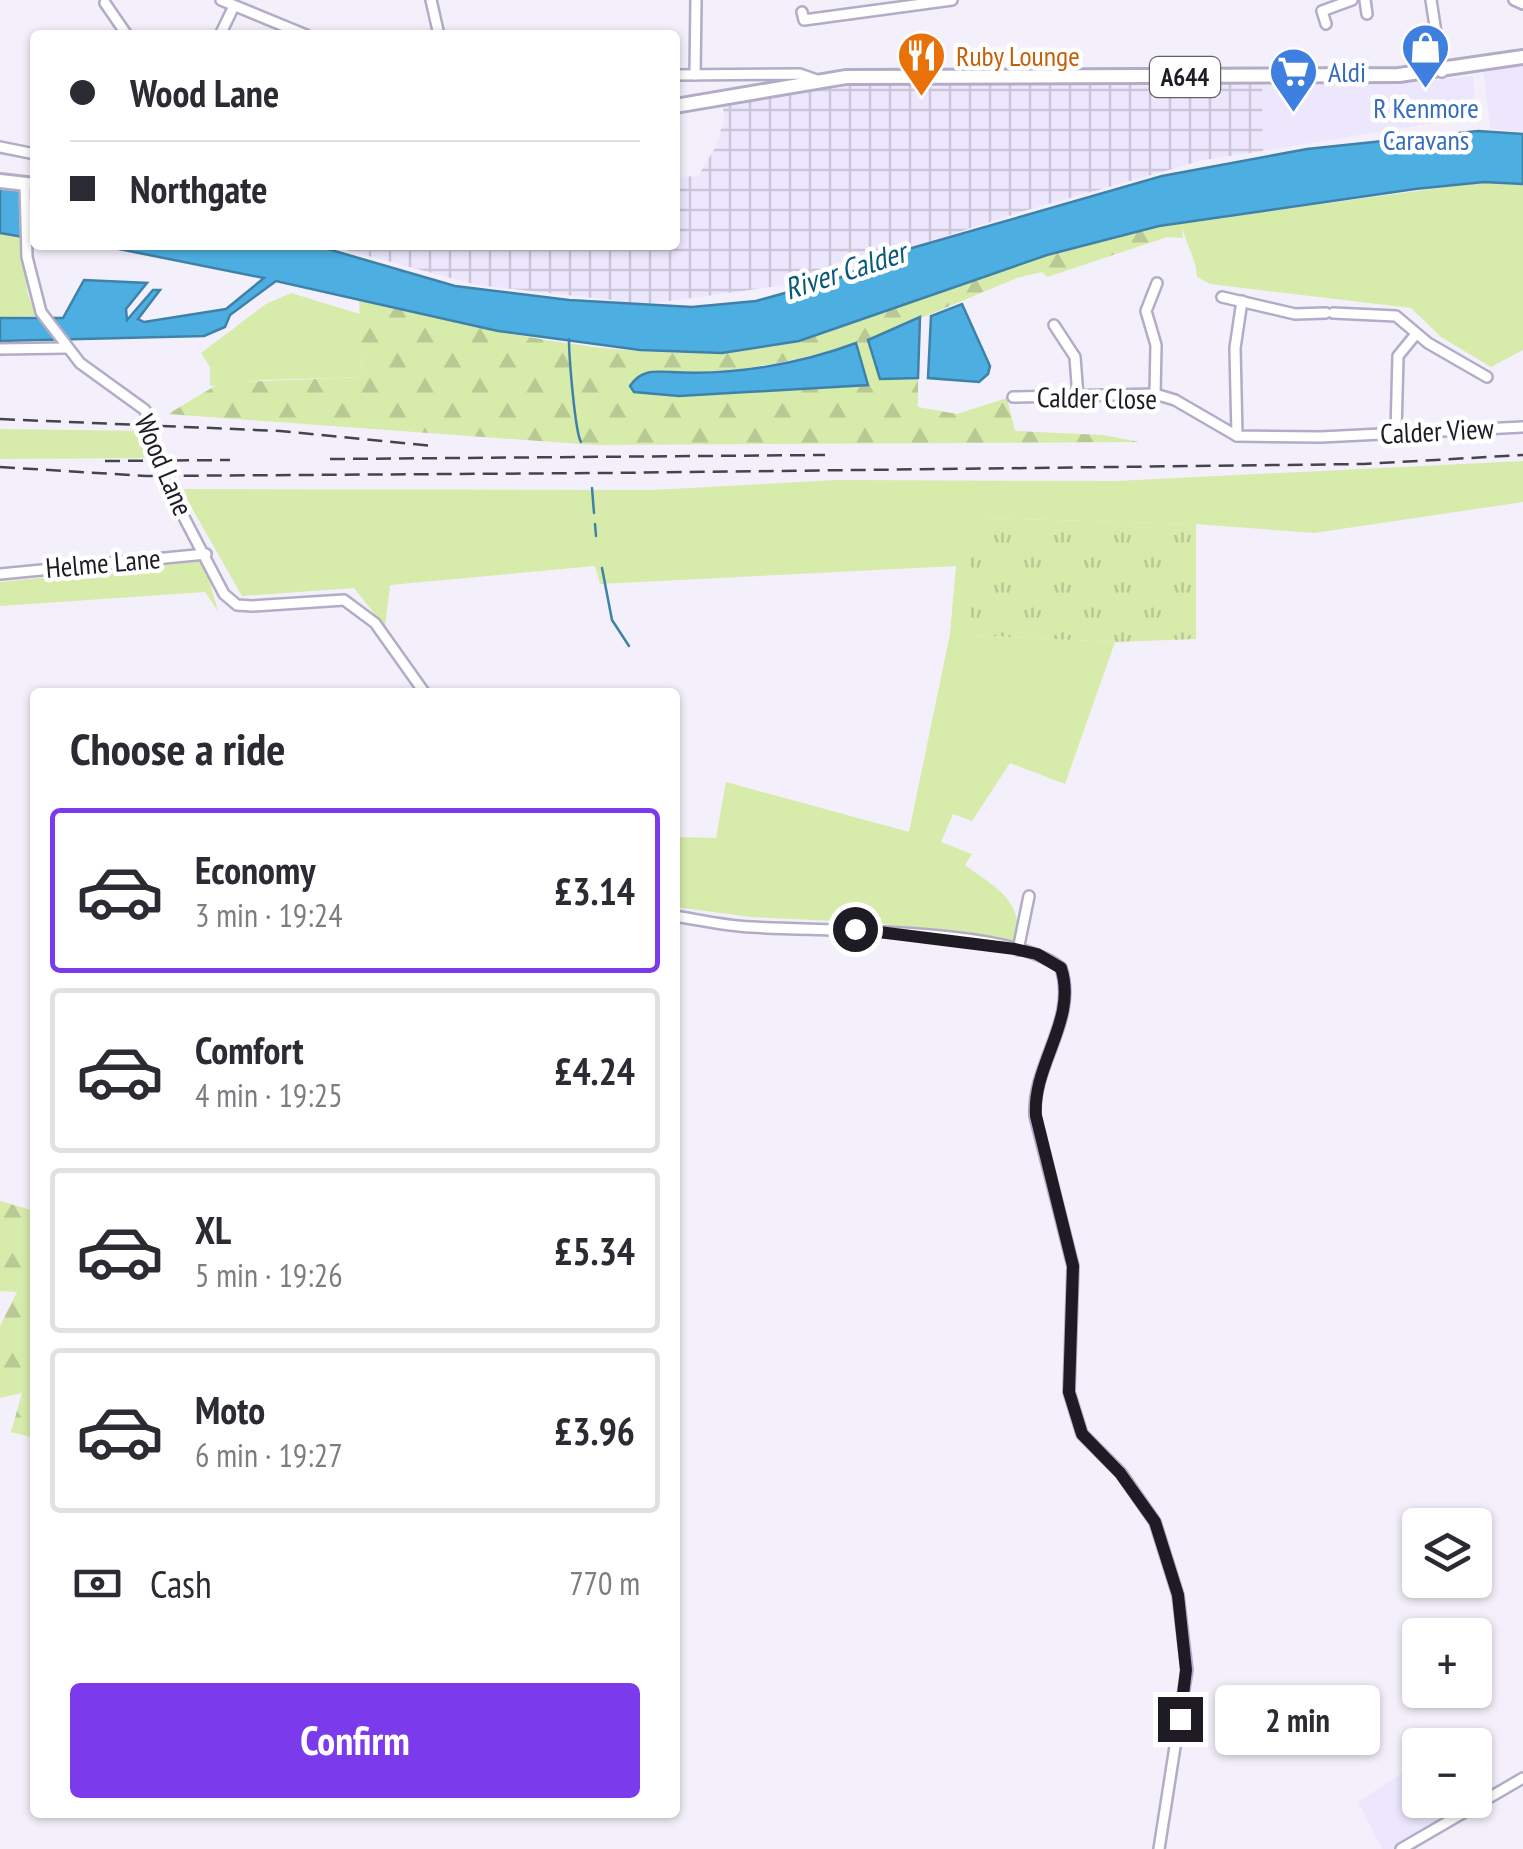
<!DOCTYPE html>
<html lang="en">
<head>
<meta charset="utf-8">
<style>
  body { margin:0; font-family:"PT Sans Narrow",sans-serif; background:#f7f7f7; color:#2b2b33; height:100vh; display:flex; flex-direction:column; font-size:38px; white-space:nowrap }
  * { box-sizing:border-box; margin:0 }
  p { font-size:32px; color:#7c7c81 }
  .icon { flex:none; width:55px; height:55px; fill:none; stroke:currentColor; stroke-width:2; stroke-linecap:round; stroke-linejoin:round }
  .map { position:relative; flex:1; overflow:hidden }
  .panel { position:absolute; left:30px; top:688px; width:650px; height:1130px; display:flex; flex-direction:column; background:#fff; border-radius:10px; box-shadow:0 2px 8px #0004 }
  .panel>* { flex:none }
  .hud { position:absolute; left:30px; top:30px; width:650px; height:220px; border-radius:10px; box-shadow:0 2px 8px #0004; display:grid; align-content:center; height:220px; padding:0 40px; background:#fff }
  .fabs { position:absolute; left:1402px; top:1508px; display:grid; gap:20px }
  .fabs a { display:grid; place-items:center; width:90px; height:90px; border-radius:10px; background:#fff; box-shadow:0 2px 8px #0004; font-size:50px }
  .end { position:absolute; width:45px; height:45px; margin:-22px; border:12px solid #1e1b25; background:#fff; box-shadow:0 0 0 5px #fff }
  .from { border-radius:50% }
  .bubble { position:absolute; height:70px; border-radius:10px; background:#fff; box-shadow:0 2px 8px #0004; font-size:32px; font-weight:600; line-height:70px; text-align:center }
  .hud b { display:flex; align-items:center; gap:35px; height:95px; font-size:38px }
  .hud b+b { border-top:2px solid #e1e1e2 }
  .hud i { width:25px; height:25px; background:#2b2b33 }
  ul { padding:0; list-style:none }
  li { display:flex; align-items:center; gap:30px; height:165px; margin:0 20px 15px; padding:0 20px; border:5px solid #e1e1e2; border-radius:10px }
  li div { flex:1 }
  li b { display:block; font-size:38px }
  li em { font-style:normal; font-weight:600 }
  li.selected { border-color:#7c3aed }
  li>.icon { width:90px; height:90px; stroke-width:1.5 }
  h2 { padding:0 40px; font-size:45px; line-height:120px }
  .pay { display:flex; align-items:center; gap:25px; height:110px; padding:0 40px; font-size:38px }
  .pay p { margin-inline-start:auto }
  .cta { display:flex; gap:20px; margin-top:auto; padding:20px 40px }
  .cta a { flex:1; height:115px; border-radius:10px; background:#7c3aed; color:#fff; font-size:40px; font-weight:600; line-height:115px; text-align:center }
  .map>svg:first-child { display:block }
</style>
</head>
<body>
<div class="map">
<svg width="1523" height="1849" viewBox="0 0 1523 1849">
  <defs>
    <pattern id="industrial-grid" width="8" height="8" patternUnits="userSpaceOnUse" patternTransform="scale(2.5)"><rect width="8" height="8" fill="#ede7fd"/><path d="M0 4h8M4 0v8" fill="none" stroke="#cbc6d9"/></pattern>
    <pattern id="forest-firs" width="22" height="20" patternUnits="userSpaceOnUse" patternTransform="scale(2.5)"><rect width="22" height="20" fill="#d7ebab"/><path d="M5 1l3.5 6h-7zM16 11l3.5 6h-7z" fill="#b8c993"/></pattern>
    <pattern id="park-tufts" width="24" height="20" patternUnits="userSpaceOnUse" patternTransform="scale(2.5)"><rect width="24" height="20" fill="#d7ebab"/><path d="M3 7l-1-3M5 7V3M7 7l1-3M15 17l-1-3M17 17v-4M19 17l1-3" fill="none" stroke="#b8c993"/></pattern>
  </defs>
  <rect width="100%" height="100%" fill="#f3f0fb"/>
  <!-- built -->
  <g fill="#ede7fd">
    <polygon points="1523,63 1523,132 1490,129 1483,69"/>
    <polygon points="1473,76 1476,116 1263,151 1262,83 1407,82"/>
    <polygon points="1420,1755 1420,1800 1430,1800 1443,1818 1394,1849 1382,1849 1358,1802 1405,1771"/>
  </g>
  <!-- industrial -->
  <polygon fill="url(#industrial-grid)" points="1262,83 1263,151 1204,160 1024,211 800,283 648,304 477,285 327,245 675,245 675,177 698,176 715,148 724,120 723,105 840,84"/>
  <!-- grass -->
  <g fill="#d7ebab">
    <path d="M1484,182L1523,184V350L1491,367L1441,337L1411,308L1210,284L1197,277C1196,256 1184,243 1182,223Z"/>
    <polygon points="0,233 20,237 28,295 36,316 0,317"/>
    <polygon points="291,293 360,314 362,377 263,380 210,386 210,367 201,353 266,304"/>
    <polygon points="0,429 147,431 155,458 0,459"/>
    <path d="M1523,461V502L1314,533L1196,524L982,518L972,635L1115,642L1065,784L1010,763L972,821L953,814L941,842L972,854L965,865C997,889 1020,897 1019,941L875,923L751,917L675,907V837L716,838L726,782L909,832L950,634L956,566L600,584L595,566L390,585L385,627L354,588L242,596L181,489L653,490L836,480L1116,481Z"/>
    <polygon points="204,561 218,611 205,592 0,606 0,582"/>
  </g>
  <!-- forest -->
  <g fill="url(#forest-firs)" fill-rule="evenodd">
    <path d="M1182,223L1183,238L1167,237L1047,277L1042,272L1017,278L868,340L880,379L918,378V407L957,414L1007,398L1015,431L1103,435L1139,442L594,445L168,414L220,383L362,377L359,299C499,333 652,372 796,342C833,334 867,314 903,302C993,270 1087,237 1182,223ZM856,343L867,385L679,396L634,392L650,371C721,376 789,364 856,343Z"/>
    <polygon points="0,1201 35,1211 35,1438 11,1432 22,1393 0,1398 0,1326 17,1292 0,1291"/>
  </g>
  <!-- park -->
  <polygon fill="url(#park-tufts)" points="982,518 1196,524 1196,639 1115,642 972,635 968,571"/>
  <!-- water -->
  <g fill="#4daee1" stroke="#3f82a9" stroke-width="2.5">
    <polygon points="1478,131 1523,134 1523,184 1484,182 1415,189 1159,226 1047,255 799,341 722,353 640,350 498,331 276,281 230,315 225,327 204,336 0,341 0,318 63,318 84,280 147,283 126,309 127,320 153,290 160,290 138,319 144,322 226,309 264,278 99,245 314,245 455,286 569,300 692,307 756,301 839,278 898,252 1162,176 1307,149"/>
    <polygon points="0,188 35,194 35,239 0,233"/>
    <polygon points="962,304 990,366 988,374 979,382 928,378 931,316"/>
    <polygon points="920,317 918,378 880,379 868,340"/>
    <path d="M856,343L868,385L679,396L634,392L630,386C640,370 654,371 671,372C731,376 800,364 856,343Z"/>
  </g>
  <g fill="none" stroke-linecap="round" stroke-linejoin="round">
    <!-- stream -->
    <g stroke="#3f82a9" stroke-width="2.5">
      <path d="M569,339C569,357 575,432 581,442"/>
      <polyline points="592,488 594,513"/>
      <polyline points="595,524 596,536"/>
      <polyline points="602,568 612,620 629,646"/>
    </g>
    <defs>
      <g id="minor">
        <polyline points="221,0 306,35"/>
        <polyline points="431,0 439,35"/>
        <polyline points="1365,0 1367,14"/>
        <polyline points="1431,0 1442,72"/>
        <polyline points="1514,0 1523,4"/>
        <polyline points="105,3 127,35"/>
        <polyline points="802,12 804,20 952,0"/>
        <polyline points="1326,24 1322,11 1352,0"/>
        <polyline points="220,35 234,6"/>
        <polyline points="675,75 800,74 817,80"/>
        <polyline points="695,75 696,0"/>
        <polyline points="0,147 35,154"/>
        <polyline points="25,185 27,257 41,312 80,363 145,410 165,481 224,594 237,605 252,606 344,600 375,623 424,692"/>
        <polyline points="1222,297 1295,314 1326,313"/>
        <polyline points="1333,313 1396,316 1428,343 1487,377"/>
        <polyline points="1054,325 1075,357 1078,397"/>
        <polyline points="0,349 66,348"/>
        <polyline points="1155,394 1156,345 1146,311 1157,283"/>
        <polyline points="1013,397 1155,394 1175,400 1237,436 1321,437 1523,427"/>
        <polyline points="1396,432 1398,356 1416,334"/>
        <polyline points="1237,436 1235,348 1242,301"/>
        <polyline points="0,574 206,554"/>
        <path d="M675,916C700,920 726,926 751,927C821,932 1010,926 1061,968C1078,1020 1032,1065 1035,1116L1073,1266L1069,1392L1082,1434L1121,1473L1155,1522L1178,1595L1187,1670L1159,1849"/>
        <polyline points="1018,950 1029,896"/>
        <polyline points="1401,1849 1523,1778"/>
      </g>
      <g id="highway">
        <polyline points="675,106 846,77 1399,75 1523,57"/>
        <polyline points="0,181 35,185"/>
      </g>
    </defs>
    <!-- minor casing -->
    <use href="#minor" stroke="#b3acc7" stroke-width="14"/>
    <!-- highway casing -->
    <use href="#highway" stroke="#b3acc7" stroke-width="18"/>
    <!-- minor -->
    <use href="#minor" stroke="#fff" stroke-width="9"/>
    <!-- highway -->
    <use href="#highway" stroke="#fff" stroke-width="12"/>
    <!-- rail -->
    <g stroke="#46434e" stroke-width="2.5" stroke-dasharray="15 8" stroke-linecap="butt">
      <polyline points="0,419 280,431 433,446"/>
      <polyline points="330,459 825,455"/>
      <polyline points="105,461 230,460"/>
      <polyline points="0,467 146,476 605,473 1364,464 1523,455"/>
    </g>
  </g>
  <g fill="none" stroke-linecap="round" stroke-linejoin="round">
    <!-- route -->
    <path stroke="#1e1b25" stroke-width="12" d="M855,929L1015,949L1037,954L1061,968C1078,1020 1032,1064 1036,1116L1073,1266L1069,1392L1082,1434L1120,1473L1155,1522L1178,1595L1186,1670L1180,1719"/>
  </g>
  <!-- icons -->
  <defs>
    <symbol id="shop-pin" viewBox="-11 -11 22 30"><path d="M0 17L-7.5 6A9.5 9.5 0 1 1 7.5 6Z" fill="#3f7fe0" stroke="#fff"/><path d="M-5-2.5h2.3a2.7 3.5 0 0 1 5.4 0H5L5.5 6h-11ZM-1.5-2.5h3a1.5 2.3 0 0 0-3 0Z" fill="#fff"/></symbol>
    <symbol id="restaurant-pin" viewBox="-11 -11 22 30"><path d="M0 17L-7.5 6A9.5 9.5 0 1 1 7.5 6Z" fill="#e8710a" stroke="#fff"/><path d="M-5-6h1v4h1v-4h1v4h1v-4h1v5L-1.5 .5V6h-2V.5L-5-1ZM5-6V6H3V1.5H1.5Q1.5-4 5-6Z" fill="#fff"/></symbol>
    <symbol id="supermarket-pin" viewBox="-11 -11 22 30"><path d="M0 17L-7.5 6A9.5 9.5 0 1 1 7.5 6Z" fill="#3f7fe0" stroke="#fff"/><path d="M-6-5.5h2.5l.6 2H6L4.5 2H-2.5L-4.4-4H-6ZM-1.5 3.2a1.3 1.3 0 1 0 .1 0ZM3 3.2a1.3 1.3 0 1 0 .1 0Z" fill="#fff"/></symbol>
  </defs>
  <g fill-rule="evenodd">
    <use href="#shop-pin" x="1398" y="20" width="55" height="75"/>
    <use href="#restaurant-pin" x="894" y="28" width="55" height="75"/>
    <use href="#supermarket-pin" x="1266" y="44" width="55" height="75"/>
  </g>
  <g text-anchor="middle" stroke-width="9" stroke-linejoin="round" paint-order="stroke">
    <!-- shield labels -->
    <rect fill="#fff" stroke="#625f66" stroke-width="2.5" x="1150" y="57" width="70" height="40" rx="8"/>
    <g font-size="25" font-weight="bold" fill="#1e1b25">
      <text x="1185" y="86">A644</text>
    </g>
    <!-- food labels -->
    <g font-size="28" fill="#c56008" stroke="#fff" text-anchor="start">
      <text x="956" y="66">Ruby Lounge</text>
    </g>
    <!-- shop labels -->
    <g font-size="28" fill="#366cbe" stroke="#fff" text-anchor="start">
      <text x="1328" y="82">Aldi</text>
      <text x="1426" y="118" text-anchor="middle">R Kenmore<tspan x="1426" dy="32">Caravans</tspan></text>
    </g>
    <!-- street labels -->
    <g font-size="28" fill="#1e1b25" stroke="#fff">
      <text transform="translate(1097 398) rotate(1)" y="10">Calder Close</text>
      <text transform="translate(1437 431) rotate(-3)" y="10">Calder View</text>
      <text transform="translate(164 465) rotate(67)" y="10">Wood Lane</text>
      <text transform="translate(103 563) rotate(-5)" y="10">Helme Lane</text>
    </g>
    <!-- water labels -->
    <g font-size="30" font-style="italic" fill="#0a587a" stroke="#fff">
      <text transform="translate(845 271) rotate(-18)" y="10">River Calder</text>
    </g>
  </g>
</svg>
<div class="fabs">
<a><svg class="icon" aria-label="layers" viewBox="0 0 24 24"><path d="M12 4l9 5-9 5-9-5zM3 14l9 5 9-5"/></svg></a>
<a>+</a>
<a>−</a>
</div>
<i class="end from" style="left:855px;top:929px"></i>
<i class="end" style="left:1180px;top:1719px"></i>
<div class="bubble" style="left:1215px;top:1685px;width:165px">2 min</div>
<div class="hud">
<b><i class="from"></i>Wood Lane</b>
<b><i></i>Northgate</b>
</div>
<section class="panel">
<h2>Choose a ride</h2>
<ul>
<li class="selected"><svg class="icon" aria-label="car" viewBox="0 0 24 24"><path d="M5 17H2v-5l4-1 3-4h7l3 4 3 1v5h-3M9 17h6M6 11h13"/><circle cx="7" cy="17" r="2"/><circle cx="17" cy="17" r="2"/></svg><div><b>Economy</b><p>3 min · 19:24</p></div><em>£3.14</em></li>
<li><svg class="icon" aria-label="car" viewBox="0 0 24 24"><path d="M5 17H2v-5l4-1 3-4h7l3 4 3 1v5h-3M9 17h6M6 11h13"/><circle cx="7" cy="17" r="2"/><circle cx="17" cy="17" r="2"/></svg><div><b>Comfort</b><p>4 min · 19:25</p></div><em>£4.24</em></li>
<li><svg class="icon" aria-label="car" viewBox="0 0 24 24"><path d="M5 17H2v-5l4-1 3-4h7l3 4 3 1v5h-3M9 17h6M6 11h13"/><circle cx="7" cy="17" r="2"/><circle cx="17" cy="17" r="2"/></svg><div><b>XL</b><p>5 min · 19:26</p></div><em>£5.34</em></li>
<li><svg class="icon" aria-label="car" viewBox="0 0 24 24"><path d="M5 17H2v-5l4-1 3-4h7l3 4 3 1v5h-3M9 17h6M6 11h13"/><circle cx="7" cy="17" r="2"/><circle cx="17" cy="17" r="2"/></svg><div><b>Moto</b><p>6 min · 19:27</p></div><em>£3.96</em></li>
</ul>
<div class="pay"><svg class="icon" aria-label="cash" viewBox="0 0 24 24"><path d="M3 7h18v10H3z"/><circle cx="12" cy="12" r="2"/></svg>Cash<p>770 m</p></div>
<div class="cta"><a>Confirm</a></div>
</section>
</div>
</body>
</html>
